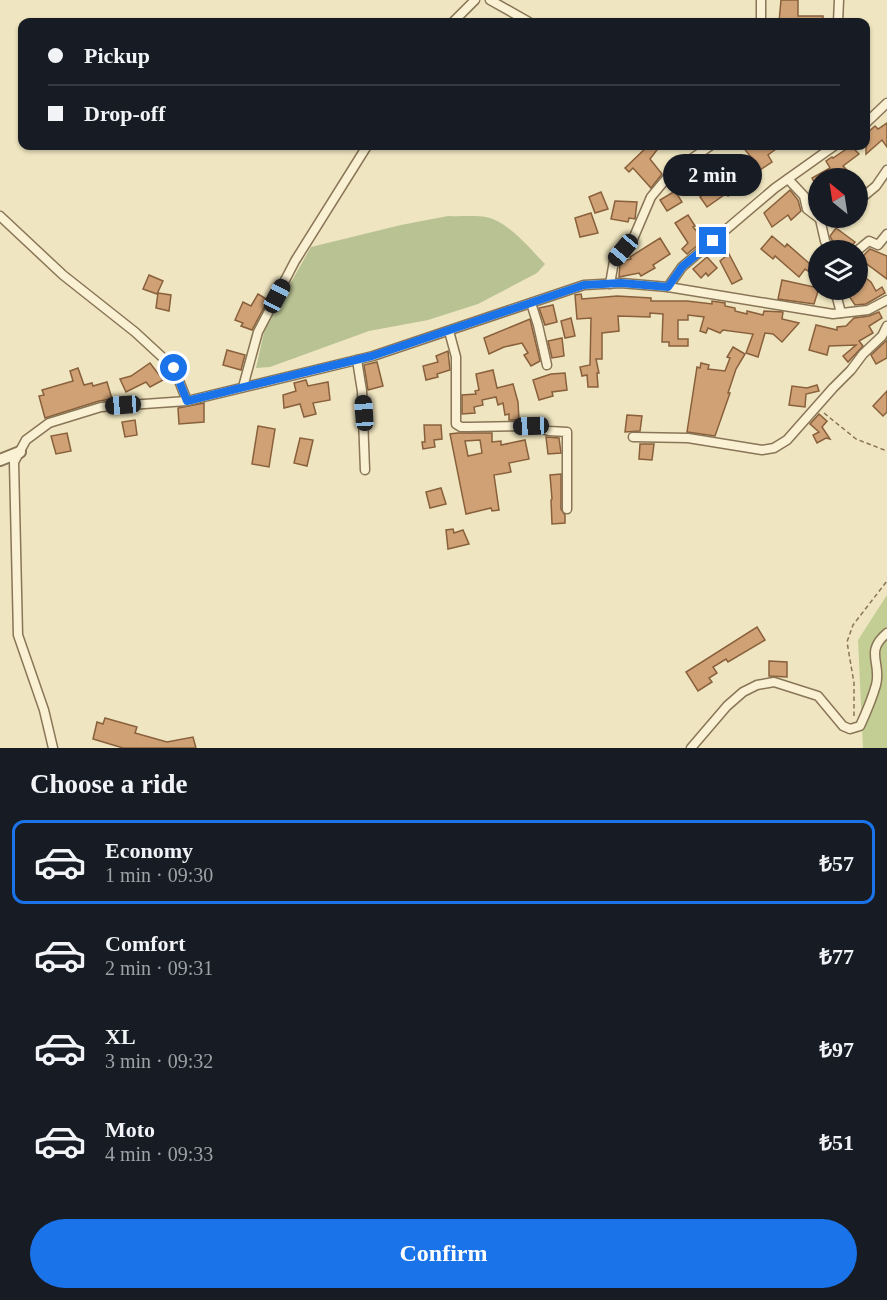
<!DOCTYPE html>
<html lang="en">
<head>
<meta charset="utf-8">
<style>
  body { margin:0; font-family:Georgia,serif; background:#242831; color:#f1f3f6; height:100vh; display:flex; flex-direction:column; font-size:22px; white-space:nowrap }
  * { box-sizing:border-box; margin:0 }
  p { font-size:20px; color:#9ea1a6 }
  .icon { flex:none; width:33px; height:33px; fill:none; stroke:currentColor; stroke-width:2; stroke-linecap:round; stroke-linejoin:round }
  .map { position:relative; height:748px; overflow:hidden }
  .drawer { display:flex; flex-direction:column; background:#171b24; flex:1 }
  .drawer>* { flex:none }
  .guide { position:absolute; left:18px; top:18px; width:852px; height:132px; border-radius:12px; box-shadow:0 2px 4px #0004; display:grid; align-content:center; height:132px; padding:0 30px; background:#171b24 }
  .needle { width:39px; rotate:330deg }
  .controls { position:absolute; left:808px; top:168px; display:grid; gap:12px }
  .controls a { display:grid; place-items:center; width:60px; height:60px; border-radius:50%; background:#171b24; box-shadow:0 2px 4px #0004; font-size:30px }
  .end { position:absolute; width:27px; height:27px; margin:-14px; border:8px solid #1a73e8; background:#fff; box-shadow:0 0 0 3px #fff }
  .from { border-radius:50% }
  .bubble { position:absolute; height:42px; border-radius:21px; background:#171b24; box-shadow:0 2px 4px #0004; font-size:20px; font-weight:700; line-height:42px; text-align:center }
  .car { position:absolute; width:18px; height:36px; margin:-18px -9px; border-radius:8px; box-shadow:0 0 4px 2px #0007; background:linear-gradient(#222 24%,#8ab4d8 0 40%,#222 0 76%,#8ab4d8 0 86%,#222 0) }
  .guide b { display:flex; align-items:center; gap:21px; height:57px; font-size:22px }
  .guide b+b { border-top:2px solid #363941 }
  .guide i { width:15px; height:15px; background:#f1f3f6 }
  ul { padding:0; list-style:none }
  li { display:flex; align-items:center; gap:18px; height:84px; margin:0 12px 9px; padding:0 18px; border:3px solid transparent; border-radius:12px }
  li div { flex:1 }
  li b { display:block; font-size:22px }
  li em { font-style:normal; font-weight:700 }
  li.current { border-color:#1a73e8 }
  li>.icon { width:54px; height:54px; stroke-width:1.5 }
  h2 { padding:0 30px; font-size:27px; line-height:72px }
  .primary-button { display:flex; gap:12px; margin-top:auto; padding:12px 30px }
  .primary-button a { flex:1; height:69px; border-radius:36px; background:#1a73e8; color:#fff; font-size:24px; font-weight:700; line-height:69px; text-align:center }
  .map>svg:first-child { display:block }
</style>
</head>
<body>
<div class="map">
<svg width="887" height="748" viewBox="0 0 887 748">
  <rect width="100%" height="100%" fill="#efe5c0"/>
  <!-- green -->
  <polygon fill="#c3ce94" points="887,595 887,748 863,748 858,640"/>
  <!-- cemetery -->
  <path fill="#b9c293" d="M448,216C460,217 474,215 486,217C508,221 530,249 545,264L537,273L478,304L428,320L369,331L270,367L256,368L265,328L311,247L401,225Z"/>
  <!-- building -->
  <g fill="#cfa175" stroke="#89603c" stroke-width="1.5" fill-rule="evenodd">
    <polygon points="781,0 798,0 798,16 823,16 823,22 779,22"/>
    <polygon points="887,123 887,147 882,140 866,154 866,134 875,126 878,129"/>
    <polygon points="648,146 660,146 650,159 662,174 651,188 633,168 629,172 625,168"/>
    <polygon points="742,146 780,146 768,155 772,162 760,170 757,166 739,178 746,188 728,196 727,193 707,207 700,197 720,182 718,179 743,165 741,163 751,157"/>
    <polygon points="851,146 859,154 843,166 849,172 842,178 819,178 819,191 812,178 830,168 826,161 832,157 833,158"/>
    <polygon points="790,190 798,200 801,211 791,220 788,215 772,227 764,213"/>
    <polygon points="675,191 682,202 667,211 660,200"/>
    <polygon points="601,192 608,209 595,213 589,197"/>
    <polygon points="615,201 637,202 635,219 629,218 628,222 611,219"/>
    <polygon points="591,213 598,233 580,237 575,218"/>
    <polygon points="688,215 695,226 693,227 704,240 687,254 682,249 688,243 675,223"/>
    <polygon points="836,228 855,242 848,250 843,250 834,244 830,236"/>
    <polygon points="772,236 785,247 787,244 810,264 819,251 819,278 805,269 799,277 775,256 773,259 761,249"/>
    <polygon points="660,238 670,254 653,265 655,268 641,276 639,273 619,277 620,264 622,261 631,259 630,257"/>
    <polygon points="870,249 887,256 887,279 860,259"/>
    <polygon points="729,254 742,279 732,284 720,261"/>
    <polygon points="707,257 717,268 708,276 706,273 701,278 693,269"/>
    <polygon points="858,272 871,282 876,291 882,287 885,293 866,304 855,305 845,290 858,290"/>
    <polygon points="149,275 163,281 157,294 143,289"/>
    <polygon points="782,280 819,288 814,304 778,299"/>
    <polygon points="158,293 171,295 169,311 156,308"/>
    <polygon points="258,294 268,300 252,330 241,326 243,323 235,320 243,302 251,306"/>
    <polygon points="581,294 582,299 617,296 651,298 651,301 687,301 712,304 712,301 725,303 725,306 735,308 735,311 747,314 747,311 763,315 764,311 783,312 782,319 799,323 782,342 773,334 765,333 758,357 746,353 753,334 723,330 720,333 708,328 706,333 700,331 704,317 688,315 688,320 678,320 678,339 688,339 688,346 669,346 669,342 662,342 663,314 650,313 650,317 618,316 619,331 602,333 602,359 596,359 599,373 597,373 598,387 588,387 587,375 582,376 580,367 590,365 591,318 577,319 575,295"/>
    <polygon points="553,305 557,322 545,325 539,308"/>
    <polygon points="879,312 882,318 869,326 873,333 859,341 863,346 848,362 843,356 856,345 829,346 827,355 809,350 816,325 837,330 837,327 846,326 854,318 869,316"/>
    <polygon points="571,318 575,336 565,338 561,321"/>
    <polygon points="530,319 540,361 531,366 524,355 528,353 522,343 504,347 489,354 484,338"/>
    <polygon points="562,338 564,356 552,358 548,341"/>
    <polygon points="887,340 887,358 876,364 871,355"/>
    <polygon points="733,347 745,354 736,369 728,393 730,393 715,436 687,432 697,367 700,368 701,363 709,365 708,369 725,371 730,358 727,357"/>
    <polygon points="227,350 245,355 241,370 223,365"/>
    <polygon points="448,351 450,370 437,374 438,377 426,380 423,366 438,362 436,356"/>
    <polygon points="377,362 383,386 368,390 364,365"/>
    <polygon points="150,363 163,380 150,387 146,382 126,392 120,379 131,376"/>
    <polygon points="78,368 84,385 92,383 93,386 107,382 112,399 99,401 45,418 39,396 44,395 42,390 73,381 70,371"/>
    <polygon points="493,370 497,388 513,384 518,402 519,420 509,420 509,414 505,415 503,403 498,405 496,397 482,400 483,405 474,407 475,413 462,414 462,395 476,394 475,391 479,390 476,374"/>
    <polygon points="565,373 567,390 552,392 553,396 539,400 533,380 551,374"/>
    <polygon points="306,380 308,386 328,382 330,400 313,403 316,414 304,417 300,404 284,408 283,395 296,391 294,383"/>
    <polygon points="817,385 819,391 806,394 805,407 789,405 792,386 807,388"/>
    <polygon points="887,391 887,412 883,416 873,406"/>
    <polygon points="204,403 204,422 179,424 178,408"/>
    <polygon points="819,414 827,421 822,427 830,439 826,438 817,443 813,435 819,432 810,424"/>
    <polygon points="627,415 642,416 640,431 625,432"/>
    <polygon points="135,420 137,435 125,437 122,422"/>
    <polygon points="424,425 441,425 442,439 434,440 435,447 423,449 422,442 425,442"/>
    <polygon points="258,426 275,429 269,467 252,464"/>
    <polygon points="67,433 71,451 56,454 51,436"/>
    <path d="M458,433H492V442L501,441V445L525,440L529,459L509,463L511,472L494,475L499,510L492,511L491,508L466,514L450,434ZM480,440L482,453L468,456L465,441Z"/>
    <polygon points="546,437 559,438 561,453 548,454"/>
    <polygon points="300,438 313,440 307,466 294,463"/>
    <polygon points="640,444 654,444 652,460 639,459"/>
    <polygon points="561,474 561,509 565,515 565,523 552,524 551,500 552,499 550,475"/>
    <polygon points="441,488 446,504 430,508 426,492"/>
    <polygon points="453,529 454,533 463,530 469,544 448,549 446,530"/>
    <polygon points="757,627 765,640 728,662 726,659 713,667 717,673 709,678 712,682 698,691 686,672"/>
    <polygon points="769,661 787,662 787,677 769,676"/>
    <polygon points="105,718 137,727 135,733 167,742 193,737 196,748 123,748 93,739 97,722 103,724"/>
  </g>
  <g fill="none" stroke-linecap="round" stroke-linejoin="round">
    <defs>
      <g id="minor">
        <polyline points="490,0 529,22"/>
        <polyline points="453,22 475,0"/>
        <polyline points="761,22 761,0"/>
        <polyline points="838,22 839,0"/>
        <polyline points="866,123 887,103"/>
        <polyline points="788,179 804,196 807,209 820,219 831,220 836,218"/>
        <polyline points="858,201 876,186 887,170"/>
        <polyline points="0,216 63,275 135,332 174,368 187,401"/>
        <polyline points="820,219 825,241 830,250"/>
        <polyline points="858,250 869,241 878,245 887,234"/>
        <polyline points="610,284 614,261 633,239 651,197 671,173 710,146"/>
        <polyline points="668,287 682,267 775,188 834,146"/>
        <polyline points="835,290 841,313"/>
        <polyline points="531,303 538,325 547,365"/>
        <polyline points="449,331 456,357 456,424 461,427 468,427 531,426 549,431 567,432 567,509"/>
        <polyline points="357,360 362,391 365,470"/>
        <polyline points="243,387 258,332 295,261 367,146"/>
        <polyline points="633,437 688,438 762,450 774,448 787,440 833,388 851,370 863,354 882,336 887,326"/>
        <polyline points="53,748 44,710 18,635 14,462 26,440 49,423 101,407 187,401 373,356 584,285 621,283 668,287 833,314 868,310 887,300"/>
        <path d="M691,748L727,706L743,692L757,685L774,682L818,696L843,726L850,729L860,726C866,713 872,699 876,685C882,663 864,652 887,633"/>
      </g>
      <polyline id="tertiary" points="0,460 20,452"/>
    </defs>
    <!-- minor casing -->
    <use href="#minor" stroke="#897557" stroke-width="11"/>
    <!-- tertiary casing -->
    <use href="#tertiary" stroke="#897557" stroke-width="14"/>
    <!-- path -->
    <g stroke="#897557" stroke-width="1.5" stroke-dasharray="4.5 3" stroke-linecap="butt">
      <polyline points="824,413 856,439 887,451"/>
      <polyline points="854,716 854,683 847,642 853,625 887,581"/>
    </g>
    <!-- minor -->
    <use href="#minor" stroke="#faf1d4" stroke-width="8"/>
    <!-- tertiary -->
    <use href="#tertiary" stroke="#faf1d4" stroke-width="10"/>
  </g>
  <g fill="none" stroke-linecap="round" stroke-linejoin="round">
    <!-- route -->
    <polyline stroke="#1a73e8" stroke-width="8" points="174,368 187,401 372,356 584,285 621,283 668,287 682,267 713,241"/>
  </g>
</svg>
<div class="controls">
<a><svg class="needle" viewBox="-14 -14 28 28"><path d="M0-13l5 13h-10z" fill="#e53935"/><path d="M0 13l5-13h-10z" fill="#9ea1a6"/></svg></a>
<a><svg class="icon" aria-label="layers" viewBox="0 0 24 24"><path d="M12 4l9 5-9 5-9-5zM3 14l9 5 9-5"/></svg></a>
</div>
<i class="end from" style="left:174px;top:368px"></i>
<i class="end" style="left:713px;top:241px"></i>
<div class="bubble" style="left:663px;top:154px;width:99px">2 min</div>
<i class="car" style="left:623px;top:250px;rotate:220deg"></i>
<i class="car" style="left:277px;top:296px;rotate:28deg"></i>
<i class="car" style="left:123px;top:405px;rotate:266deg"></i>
<i class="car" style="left:364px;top:413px;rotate:356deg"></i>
<i class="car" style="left:531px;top:426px;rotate:268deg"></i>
<div class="guide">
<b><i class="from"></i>Pickup</b>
<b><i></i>Drop-off</b>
</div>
</div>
<section class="drawer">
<h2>Choose a ride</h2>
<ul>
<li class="current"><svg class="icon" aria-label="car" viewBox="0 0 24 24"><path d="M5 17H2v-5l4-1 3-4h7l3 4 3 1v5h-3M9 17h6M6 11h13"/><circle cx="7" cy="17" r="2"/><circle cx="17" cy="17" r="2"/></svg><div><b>Economy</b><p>1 min · 09:30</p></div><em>₺57</em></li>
<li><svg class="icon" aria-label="car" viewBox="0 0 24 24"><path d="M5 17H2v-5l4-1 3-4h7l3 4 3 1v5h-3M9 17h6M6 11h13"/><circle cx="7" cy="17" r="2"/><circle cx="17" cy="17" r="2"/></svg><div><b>Comfort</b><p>2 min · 09:31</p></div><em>₺77</em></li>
<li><svg class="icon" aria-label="car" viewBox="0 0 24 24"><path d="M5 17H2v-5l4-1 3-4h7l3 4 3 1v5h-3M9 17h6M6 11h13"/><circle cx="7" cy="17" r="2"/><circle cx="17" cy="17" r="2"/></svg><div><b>XL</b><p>3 min · 09:32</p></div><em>₺97</em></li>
<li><svg class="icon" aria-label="car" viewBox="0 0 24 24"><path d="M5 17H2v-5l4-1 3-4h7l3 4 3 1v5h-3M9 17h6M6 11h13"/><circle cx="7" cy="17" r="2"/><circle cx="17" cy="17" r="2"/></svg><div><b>Moto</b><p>4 min · 09:33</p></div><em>₺51</em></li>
</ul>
<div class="primary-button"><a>Confirm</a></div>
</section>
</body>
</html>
